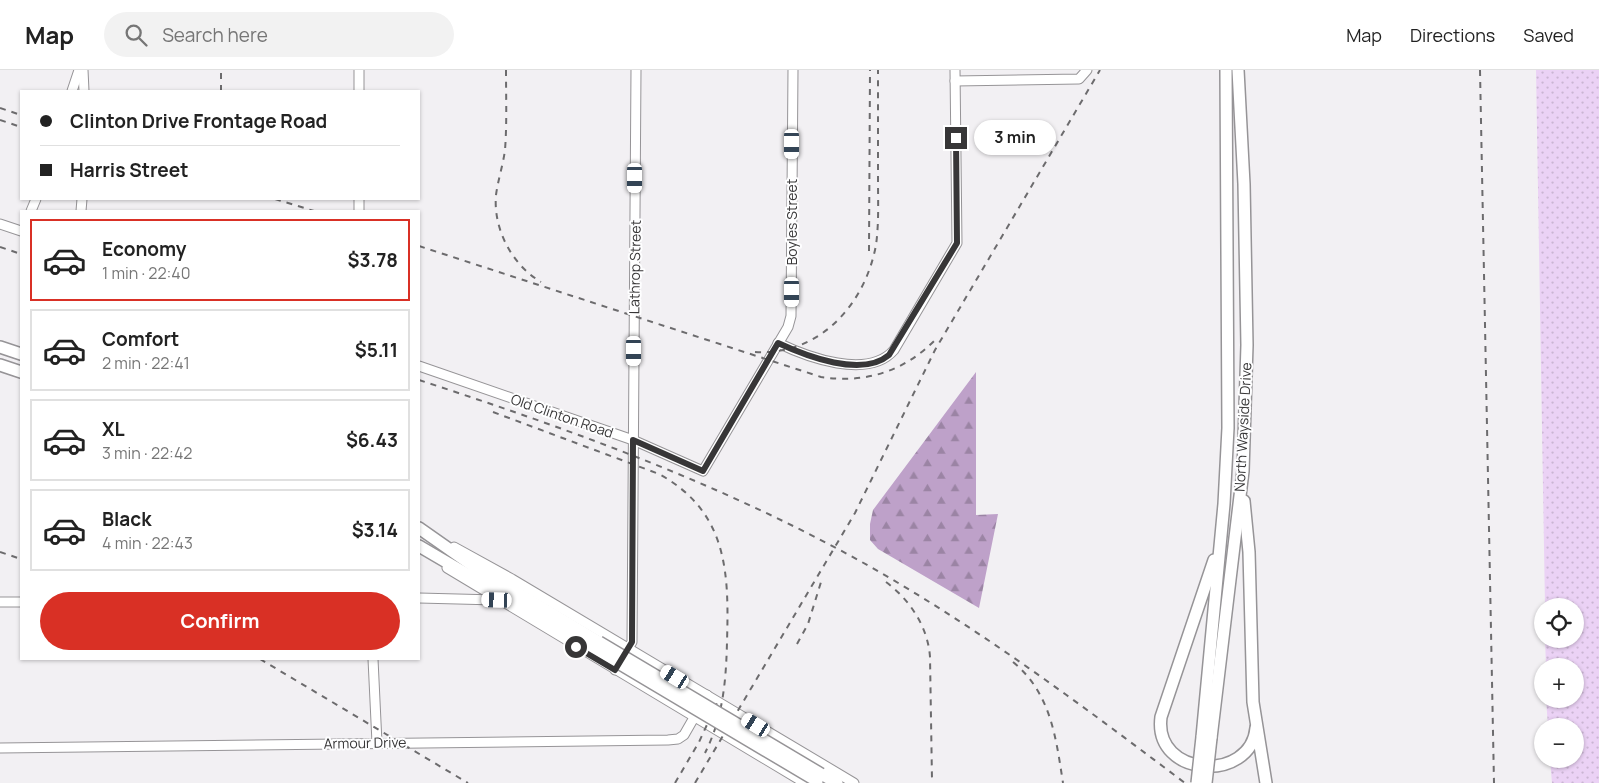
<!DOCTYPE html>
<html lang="en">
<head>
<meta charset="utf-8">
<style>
  body { margin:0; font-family:Manrope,sans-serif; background:#f2f2f2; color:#222; height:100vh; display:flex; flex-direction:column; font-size:19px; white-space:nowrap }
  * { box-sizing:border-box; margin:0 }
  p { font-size:16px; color:#767676 }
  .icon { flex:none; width:28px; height:28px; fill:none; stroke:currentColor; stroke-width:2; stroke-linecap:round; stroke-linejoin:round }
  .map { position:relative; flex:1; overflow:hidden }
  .panel { position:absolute; left:20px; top:140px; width:400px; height:450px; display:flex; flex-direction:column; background:#fff; border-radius:0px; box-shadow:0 1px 4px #0004 }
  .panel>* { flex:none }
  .guide { position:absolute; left:20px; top:20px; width:400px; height:110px; border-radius:0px; box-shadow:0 1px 4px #0004; display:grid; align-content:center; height:110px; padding:0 20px; background:#fff }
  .controls { position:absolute; left:1534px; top:528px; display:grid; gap:10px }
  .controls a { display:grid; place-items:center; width:50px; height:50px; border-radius:50%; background:#fff; box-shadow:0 1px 4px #0004; font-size:25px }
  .end { position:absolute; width:22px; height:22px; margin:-11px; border:6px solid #373637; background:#fff; box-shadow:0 0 0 2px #fff }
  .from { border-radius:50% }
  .bubble { position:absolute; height:35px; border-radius:18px; background:#fff; box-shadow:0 1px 4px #0004; font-size:16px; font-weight:700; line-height:35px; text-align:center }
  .car { position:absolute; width:15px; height:30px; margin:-15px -8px; border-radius:6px; box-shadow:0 0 4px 1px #0007; background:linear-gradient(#fff 24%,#345 0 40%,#fff 0 76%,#345 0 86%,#fff 0) }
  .guide b { display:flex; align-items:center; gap:18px; height:48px; font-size:19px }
  .guide b+b { border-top:1px solid #e0e0e0 }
  .guide i { width:12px; height:12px; background:#222 }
  ul { padding:9px 0 0; list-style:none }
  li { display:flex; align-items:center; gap:15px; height:82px; margin:0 10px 8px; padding:0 10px; border:2px solid #e0e0e0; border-radius:0px }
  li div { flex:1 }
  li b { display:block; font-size:19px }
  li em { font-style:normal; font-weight:700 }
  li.active { border-color:#d93025 }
  li>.icon { width:45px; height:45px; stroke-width:1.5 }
  .action { display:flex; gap:10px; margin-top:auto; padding:10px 20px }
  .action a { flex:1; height:58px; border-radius:30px; background:#d93025; color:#fff; font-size:20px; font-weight:700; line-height:58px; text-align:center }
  header { display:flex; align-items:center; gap:30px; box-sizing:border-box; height:70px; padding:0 25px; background:#fff; border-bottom:1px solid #e0e0e0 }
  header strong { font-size:24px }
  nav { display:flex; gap:28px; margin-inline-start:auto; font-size:18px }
  .search { width:350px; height:45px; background:#f2f2f2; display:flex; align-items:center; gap:12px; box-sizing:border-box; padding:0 18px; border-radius:28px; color:#767676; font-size:19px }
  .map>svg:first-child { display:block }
</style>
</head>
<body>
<header>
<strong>Map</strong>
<div class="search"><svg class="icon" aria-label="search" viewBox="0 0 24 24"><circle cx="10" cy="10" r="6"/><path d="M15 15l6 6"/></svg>Search here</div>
<nav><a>Map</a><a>Directions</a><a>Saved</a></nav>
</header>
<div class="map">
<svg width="1599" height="713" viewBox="0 0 1599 713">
  <defs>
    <pattern id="green-dots" width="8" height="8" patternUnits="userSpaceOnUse" patternTransform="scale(1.25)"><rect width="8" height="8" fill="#ebd2f5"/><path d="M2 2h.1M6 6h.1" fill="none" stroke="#cab5d3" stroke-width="1.8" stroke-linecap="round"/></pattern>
    <pattern id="forest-firs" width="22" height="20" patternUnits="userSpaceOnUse" patternTransform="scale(1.25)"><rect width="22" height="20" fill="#bea1c9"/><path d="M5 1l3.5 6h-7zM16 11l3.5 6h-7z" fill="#9b84a4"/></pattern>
  </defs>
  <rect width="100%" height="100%" fill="#f2f0f3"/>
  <!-- green -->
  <polygon fill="url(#green-dots)" points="1536,0 1599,0 1599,713 1552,713 1550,689 1575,689 1575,656 1548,656 1546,629 1575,629 1575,596 1546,596 1545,569 1575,569 1575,536 1545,536"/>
  <!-- forest -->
  <polygon fill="url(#forest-firs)" points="976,302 976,445 998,444 979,538 878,479 870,470 870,454 873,440"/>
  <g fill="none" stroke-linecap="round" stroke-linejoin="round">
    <defs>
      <g id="minor">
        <polyline points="83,0 84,21"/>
        <polyline points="955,11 1079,9 1087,0"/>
        <polyline points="72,21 79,0"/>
        <polyline points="359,21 359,0"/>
        <polyline points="359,129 359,141"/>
        <polyline points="31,141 36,129"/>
        <polyline points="81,141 82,129"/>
        <polyline points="0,154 21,161"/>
        <path d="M778,273C807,287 868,310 894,280L957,173L955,0"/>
        <polyline points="419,296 633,370 703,401 788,257 791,246 793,0"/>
        <polyline points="454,477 512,509 854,713"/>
        <polyline points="447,498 805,713"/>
        <polyline points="419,528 496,530"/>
        <polyline points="0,532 21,532"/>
        <polyline points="373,589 377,673"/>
        <polyline points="615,600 632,572 636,0"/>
        <polyline points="0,678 668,670 678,669 684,665 707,625"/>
      </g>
      <g id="major">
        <polyline points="0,277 21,284"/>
        <polyline points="0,295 21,302"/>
        <polyline points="1244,431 1249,482 1253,632 1266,713"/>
        <polyline points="419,458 476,498 599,572"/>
        <polyline points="419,476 595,579"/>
        <path d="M1214,490L1161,647C1153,708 1251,713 1256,658"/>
        <polyline points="1202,667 1224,434 1228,358 1226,0"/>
        <polyline points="1211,668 1243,401 1247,275 1244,114 1238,0"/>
        <polyline points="821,704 837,713"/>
      </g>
    </defs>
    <!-- minor casing -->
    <use href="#minor" stroke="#969497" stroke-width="11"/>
    <!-- major casing -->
    <use href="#major" stroke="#969497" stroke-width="14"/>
    <!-- minor -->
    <use href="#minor" stroke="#fff" stroke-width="9"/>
    <!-- major -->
    <use href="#major" stroke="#fff" stroke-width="11"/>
    <!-- rail -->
    <g stroke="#6c6b6d" stroke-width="2" stroke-dasharray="6 6" stroke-linecap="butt">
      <path d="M506,0C506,26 507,54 505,80C503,95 498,110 496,125C493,159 512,195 541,212"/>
      <polyline points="1480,0 1494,713"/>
      <polyline points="221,21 221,0"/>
      <polyline points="0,38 21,45"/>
      <polyline points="0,50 21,57"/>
      <polyline points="275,129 314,141"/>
      <path d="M419,176L821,307C866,314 906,301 938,267"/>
      <polyline points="0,177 21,184"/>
      <polyline points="869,181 870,0"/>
      <path d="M755,282C819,286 865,235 876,175C879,153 878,131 878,110C878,73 878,37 878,0"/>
      <path d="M419,310C572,360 719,413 860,491C975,555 1080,634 1185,713"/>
      <path d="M493,342L659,404C728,442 729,503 727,572C726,612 723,647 705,683"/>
      <polyline points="0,482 21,489"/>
      <path d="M886,512C910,530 928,557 930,587L932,710"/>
      <polyline points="797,574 808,554 821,512"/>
      <polyline points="260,589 468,713"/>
      <path d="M1013,592C1051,623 1056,668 1063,713"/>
      <polyline points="675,713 699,672 717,633"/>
      <polyline points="695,713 855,443 935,280 1100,0"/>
    </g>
    <defs>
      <g id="major-bridge">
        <polyline points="599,572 821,704"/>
        <polyline points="595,579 817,711"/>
        <polyline points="1197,713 1202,667"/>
        <polyline points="1206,713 1211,668"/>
      </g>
    </defs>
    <!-- major-bridge casing -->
    <use href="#major-bridge" stroke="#969497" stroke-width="14" stroke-linecap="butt"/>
    <!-- major-bridge -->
    <use href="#major-bridge" stroke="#fff" stroke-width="11"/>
  </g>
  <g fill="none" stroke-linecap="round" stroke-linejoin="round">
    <!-- route -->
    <path stroke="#373637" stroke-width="6" d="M576,577L615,600L632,572L633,370L703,401L778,273C806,286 862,308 889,285L957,173L956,68"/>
  </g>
  <g text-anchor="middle" stroke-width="4" stroke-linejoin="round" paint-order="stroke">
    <!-- street labels -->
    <g font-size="14" fill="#373637" stroke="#fefeff">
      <text transform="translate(792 152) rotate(-90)" y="5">Boyles Street</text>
      <text transform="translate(635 197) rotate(-89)" y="5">Lathrop Street</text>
      <text transform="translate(562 346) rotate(19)" y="5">Old Clinton Road</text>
      <text transform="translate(1243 357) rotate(-87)" y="5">North Wayside Drive</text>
      <text transform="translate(365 673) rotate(-1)" y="5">Armour Drive</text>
    </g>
  </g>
</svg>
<div class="controls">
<a><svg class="icon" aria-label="locate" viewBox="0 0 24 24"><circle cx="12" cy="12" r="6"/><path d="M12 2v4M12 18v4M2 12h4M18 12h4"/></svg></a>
<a>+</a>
<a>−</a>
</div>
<i class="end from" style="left:576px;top:577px"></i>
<i class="end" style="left:956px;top:68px"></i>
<div class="bubble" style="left:974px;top:50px;width:82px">3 min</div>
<i class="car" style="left:792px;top:74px;rotate:180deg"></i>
<i class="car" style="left:635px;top:108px;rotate:180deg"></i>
<i class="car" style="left:792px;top:222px;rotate:180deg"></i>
<i class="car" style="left:634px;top:281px;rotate:180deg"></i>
<i class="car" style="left:497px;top:530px;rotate:272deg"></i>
<i class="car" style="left:675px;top:607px;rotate:301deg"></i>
<i class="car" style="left:756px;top:655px;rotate:301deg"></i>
<div class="guide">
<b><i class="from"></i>Clinton Drive Frontage Road</b>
<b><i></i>Harris Street</b>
</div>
<section class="panel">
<ul>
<li class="active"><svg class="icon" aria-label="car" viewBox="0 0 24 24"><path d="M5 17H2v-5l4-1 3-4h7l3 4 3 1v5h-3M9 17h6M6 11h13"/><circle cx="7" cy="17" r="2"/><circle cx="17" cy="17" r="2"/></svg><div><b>Economy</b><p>1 min · 22:40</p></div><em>$3.78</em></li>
<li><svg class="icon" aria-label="car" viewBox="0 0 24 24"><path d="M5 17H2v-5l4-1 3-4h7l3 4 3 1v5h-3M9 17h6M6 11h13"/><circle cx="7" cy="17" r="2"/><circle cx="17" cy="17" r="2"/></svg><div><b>Comfort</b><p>2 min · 22:41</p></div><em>$5.11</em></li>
<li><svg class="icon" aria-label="car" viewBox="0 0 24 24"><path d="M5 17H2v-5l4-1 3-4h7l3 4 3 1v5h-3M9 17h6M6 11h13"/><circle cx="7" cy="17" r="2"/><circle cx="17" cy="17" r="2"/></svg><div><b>XL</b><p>3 min · 22:42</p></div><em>$6.43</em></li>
<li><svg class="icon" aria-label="car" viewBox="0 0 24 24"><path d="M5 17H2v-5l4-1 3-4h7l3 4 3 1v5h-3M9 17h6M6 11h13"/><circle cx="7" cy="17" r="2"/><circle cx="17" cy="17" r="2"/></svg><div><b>Black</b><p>4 min · 22:43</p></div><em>$3.14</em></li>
</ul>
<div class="action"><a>Confirm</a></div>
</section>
</div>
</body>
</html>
